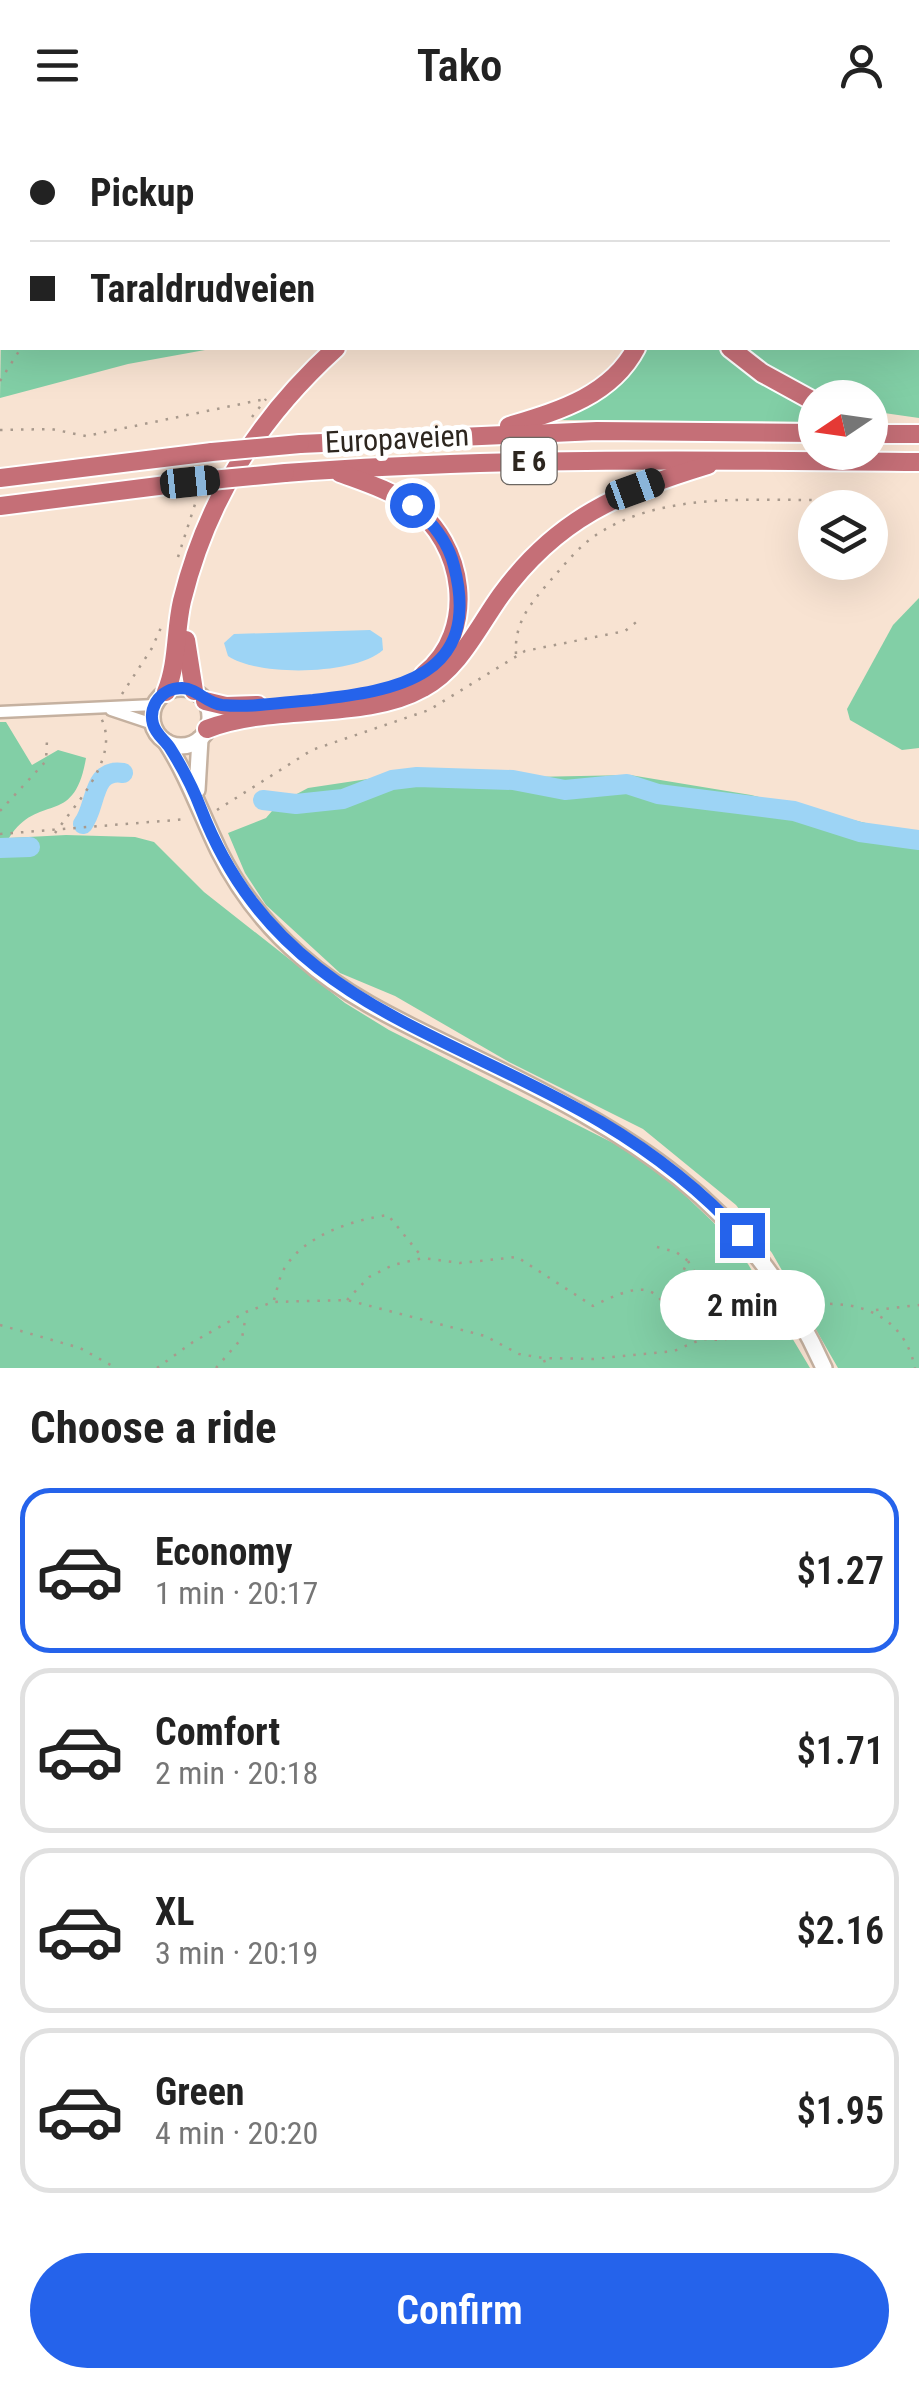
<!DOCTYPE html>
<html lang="en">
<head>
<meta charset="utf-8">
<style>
  body { margin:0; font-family:"Roboto Condensed",sans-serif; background:#f6f6f6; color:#222; height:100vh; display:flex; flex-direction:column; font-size:38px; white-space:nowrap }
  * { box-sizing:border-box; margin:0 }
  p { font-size:32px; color:#767676 }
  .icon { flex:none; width:55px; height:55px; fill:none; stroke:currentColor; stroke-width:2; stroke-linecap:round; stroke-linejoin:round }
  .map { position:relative; height:1238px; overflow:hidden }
  .panel { display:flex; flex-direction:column; background:#fff; flex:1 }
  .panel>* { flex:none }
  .hud { position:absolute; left:0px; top:0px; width:920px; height:220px; box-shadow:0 10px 40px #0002; display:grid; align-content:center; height:220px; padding:0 30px; background:#fff }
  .needle { width:65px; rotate:257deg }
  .controls { position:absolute; left:798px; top:250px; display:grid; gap:20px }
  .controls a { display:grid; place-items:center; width:90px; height:90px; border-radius:50%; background:#fff; box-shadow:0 10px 40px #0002; font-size:50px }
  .end { position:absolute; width:45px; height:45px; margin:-22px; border:12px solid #2563eb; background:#fff; box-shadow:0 0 0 5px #fff }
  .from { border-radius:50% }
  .bubble { position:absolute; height:70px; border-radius:35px; background:#fff; box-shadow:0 10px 40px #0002; font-size:32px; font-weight:600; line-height:70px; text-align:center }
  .car { position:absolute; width:30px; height:60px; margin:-30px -15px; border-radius:12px; box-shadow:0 0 8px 2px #0007; background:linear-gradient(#222 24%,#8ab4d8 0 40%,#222 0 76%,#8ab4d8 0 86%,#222 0) }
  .hud b { display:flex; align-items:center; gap:35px; height:95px; font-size:38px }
  .hud b+b { border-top:2px solid #e0e0e0 }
  .hud i { width:25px; height:25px; background:#222 }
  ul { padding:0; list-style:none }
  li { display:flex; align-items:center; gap:30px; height:165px; margin:0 20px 15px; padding:0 10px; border:5px solid #e0e0e0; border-radius:30px }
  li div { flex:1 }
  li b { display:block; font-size:38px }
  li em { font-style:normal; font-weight:600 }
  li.on { border-color:#2563eb }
  li>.icon { width:90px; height:90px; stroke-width:1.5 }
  h2 { padding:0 30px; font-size:45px; line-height:120px }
  .cta { display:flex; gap:20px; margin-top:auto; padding:20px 30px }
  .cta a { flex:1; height:115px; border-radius:60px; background:#2563eb; color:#fff; font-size:40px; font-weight:600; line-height:115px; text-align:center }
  header { display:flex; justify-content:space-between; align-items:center; height:130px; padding:0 30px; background:#fff; font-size:45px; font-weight:600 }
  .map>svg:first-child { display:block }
</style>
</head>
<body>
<header><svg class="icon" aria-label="menu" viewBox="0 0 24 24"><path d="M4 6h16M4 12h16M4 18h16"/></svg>Tako<svg class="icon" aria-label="person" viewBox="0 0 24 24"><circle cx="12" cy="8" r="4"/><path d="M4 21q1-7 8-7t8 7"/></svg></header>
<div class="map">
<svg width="919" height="1238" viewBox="0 0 919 1238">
  <rect width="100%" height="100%" fill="#f8e3d2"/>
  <!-- green -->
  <g fill="#82cfa6">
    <polygon points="131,0 919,0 919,288 870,281 870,268 821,268 750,225 749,218 918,218 918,2 129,2"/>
    <polygon points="2,140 2,218 216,218 128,234 0,268"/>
    <polygon points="642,218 723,218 815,277 815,292 550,290"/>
    <polygon points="919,468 919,618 902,620 850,590 847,579 893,495"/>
    <path d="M0,592H6L32,635L58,620L86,628C74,699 39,661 9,708L66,705L135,707L154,712L204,762L345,873L389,900L629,1021L670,1051L713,1092L748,1134L810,1238H0Z"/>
    <polygon points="463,642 531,647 630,645 751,665 919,706 919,1238 838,1238 772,1123 736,1075 643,999 509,932 395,866 340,843 266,775 245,743 228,703 266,688 278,674 308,658 401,644"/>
  </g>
  <!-- water -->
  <path fill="#9dd4f5" d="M370,500L382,508L383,520C355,545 259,547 228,526L224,513L234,504Z"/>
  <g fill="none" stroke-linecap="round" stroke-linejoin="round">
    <!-- river -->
    <g stroke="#9dd4f5" stroke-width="20">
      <polyline points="263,670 296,674 343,669 392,650 417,647 513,650 565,660 627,654 658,664 794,681 860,702 919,710"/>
      <path d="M83,694C97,676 91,638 123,643"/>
      <polyline points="0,718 30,717"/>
    </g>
    <defs>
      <g id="minor">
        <polyline points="111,580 153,594"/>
        <polyline points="0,582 155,575"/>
      </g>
      <g id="secondary">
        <circle cx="181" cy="587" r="29"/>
        <path d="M166,612C188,646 201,684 219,721C239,761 268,798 302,827C351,871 413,897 471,926C630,1003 748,1069 824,1238"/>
        <polyline points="197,660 200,609"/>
      </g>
      <g id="motorway">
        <polyline points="730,218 762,243 815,272"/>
        <path d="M509,296C558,281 611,266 636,218"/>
        <polyline points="870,304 919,304"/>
        <polyline points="300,314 597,301 815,303"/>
        <path d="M285,343C497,327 707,330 919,332"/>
        <path d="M340,343C364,352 390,360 411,375C465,413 478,501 424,544"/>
        <polyline points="0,348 212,322"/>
        <polyline points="0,376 190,352"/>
        <polyline points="186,510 194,561"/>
        <path d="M166,562C178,533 175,501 182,471C207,369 259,288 336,218"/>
        <polyline points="205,571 226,576 258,575"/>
        <path d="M207,599C274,573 365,591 423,558C459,539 478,497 501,465C557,388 620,362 708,335"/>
      </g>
    </defs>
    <!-- minor casing -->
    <use href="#minor" stroke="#c5b1a0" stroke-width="15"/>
    <!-- secondary casing -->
    <use href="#secondary" stroke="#c5b1a0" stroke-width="20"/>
    <!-- motorway casing -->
    <use href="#motorway" stroke="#fff" stroke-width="22"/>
    <!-- path -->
    <g stroke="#a8998c" stroke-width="2.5" stroke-dasharray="2.5 8" stroke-linecap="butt">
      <polyline points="124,2 126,0"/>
      <polyline points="477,2 478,0"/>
      <polyline points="0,77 2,77"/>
      <polyline points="918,124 919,124"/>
      <polyline points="918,132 919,134"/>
      <polyline points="0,251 21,218"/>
      <polyline points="252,287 266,269"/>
      <polyline points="0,300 51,299 86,306 265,269"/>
      <polyline points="178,427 197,368"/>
      <path d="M516,524C514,493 530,474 550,451C565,434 580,415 599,403C666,361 756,371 832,370"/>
      <polyline points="122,564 152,518 163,493"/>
      <polyline points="217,680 312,620 429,580 525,521 625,501 640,489"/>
      <polyline points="0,681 46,631 47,610"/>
      <path d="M55,703C77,672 121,627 101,588"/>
      <polyline points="0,704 188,689"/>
      <polyline points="657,1117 676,1122 688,1131 679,1150 662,1164"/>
      <polyline points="688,1131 709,1166 740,1204"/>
      <path d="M274,1170C277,1160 279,1148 284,1139C304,1105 353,1090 388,1085L422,1127"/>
      <path d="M347,1170L369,1147L393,1135L423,1128L460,1133L517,1127L593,1176C670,1137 649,1176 700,1208"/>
      <path d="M809,1175C858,1169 904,1185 915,1238"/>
      <polyline points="876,1180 919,1175"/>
      <polyline points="0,1195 80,1218 116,1238"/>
      <polyline points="544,1230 547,1238"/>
      <polyline points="157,1238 193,1212 246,1182 273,1172 347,1170 485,1206 519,1224 543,1228 593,1229 674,1221 702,1209 722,1210 753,1202 780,1184"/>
      <polyline points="216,1238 242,1208 246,1185"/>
    </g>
    <!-- minor -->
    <use href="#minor" stroke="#fff" stroke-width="10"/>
    <!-- secondary -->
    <use href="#secondary" stroke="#fff" stroke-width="15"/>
    <!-- motorway -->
    <use href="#motorway" stroke="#c56f77" stroke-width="18"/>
    <defs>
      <g id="motorway-bridge">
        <polyline points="212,322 300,314"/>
        <polyline points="190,352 285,343"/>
      </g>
    </defs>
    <!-- motorway-bridge casing -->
    <use href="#motorway-bridge" stroke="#fff" stroke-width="22" stroke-linecap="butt"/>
    <!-- path-bridge -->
    <polyline stroke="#a8998c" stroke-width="2.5" stroke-dasharray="2.5 8" stroke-linecap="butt" points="781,1183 807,1175"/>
    <!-- motorway-bridge -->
    <use href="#motorway-bridge" stroke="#c56f77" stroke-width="18"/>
  </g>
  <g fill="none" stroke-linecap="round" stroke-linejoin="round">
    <!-- route -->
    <path stroke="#2563eb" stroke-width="12" d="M412,375C431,391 448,411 454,436C483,547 396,561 313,570C283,572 252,578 222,575C206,573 198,559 182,558C171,558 162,563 156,572C152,579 151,587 153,594C156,605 165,610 170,618C182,637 193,658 201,679C276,872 441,898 601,992C653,1023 701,1060 742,1105"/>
  </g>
  <g text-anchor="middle" stroke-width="10" stroke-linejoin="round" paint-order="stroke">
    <!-- shield labels -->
    <rect fill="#fff" stroke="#6c6762" stroke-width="2.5" x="501.5" y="308" width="55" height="46" rx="8"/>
    <g font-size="28" font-weight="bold" fill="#2d261f">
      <text x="529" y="341">E 6</text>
    </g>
    <!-- street labels -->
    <g font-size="30" fill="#2d261f" stroke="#fff">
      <text transform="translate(397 309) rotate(-3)" y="10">Europaveien</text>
    </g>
  </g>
</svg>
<div class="controls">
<a><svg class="needle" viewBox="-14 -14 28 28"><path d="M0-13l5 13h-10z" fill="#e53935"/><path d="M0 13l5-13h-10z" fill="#767676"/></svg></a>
<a><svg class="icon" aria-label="layers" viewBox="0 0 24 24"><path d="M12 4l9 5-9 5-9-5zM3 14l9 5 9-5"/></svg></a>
</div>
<i class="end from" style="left:412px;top:375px"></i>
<i class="end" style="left:742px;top:1105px"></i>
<div class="bubble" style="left:660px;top:1140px;width:165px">2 min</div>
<i class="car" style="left:190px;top:352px;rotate:84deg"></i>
<i class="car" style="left:635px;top:359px;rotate:70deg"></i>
<div class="hud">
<b><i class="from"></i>Pickup</b>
<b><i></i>Taraldrudveien</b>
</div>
</div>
<section class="panel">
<h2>Choose a ride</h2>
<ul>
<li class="on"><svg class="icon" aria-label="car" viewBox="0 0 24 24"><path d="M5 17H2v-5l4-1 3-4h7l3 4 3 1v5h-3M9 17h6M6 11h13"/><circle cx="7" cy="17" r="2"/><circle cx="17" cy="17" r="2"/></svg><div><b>Economy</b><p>1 min · 20:17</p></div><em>$1.27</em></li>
<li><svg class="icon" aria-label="car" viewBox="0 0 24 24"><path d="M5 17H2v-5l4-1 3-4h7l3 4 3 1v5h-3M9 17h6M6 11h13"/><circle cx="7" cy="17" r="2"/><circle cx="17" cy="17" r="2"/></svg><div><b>Comfort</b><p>2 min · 20:18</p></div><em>$1.71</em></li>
<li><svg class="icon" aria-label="car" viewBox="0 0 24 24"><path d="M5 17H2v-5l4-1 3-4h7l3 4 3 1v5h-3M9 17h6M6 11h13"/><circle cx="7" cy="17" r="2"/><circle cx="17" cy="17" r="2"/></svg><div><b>XL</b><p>3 min · 20:19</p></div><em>$2.16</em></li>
<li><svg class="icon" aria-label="car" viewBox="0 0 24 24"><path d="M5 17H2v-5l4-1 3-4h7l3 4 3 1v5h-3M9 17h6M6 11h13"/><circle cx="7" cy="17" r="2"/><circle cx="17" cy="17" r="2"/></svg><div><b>Green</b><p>4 min · 20:20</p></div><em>$1.95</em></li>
</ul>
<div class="cta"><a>Confirm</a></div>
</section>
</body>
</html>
